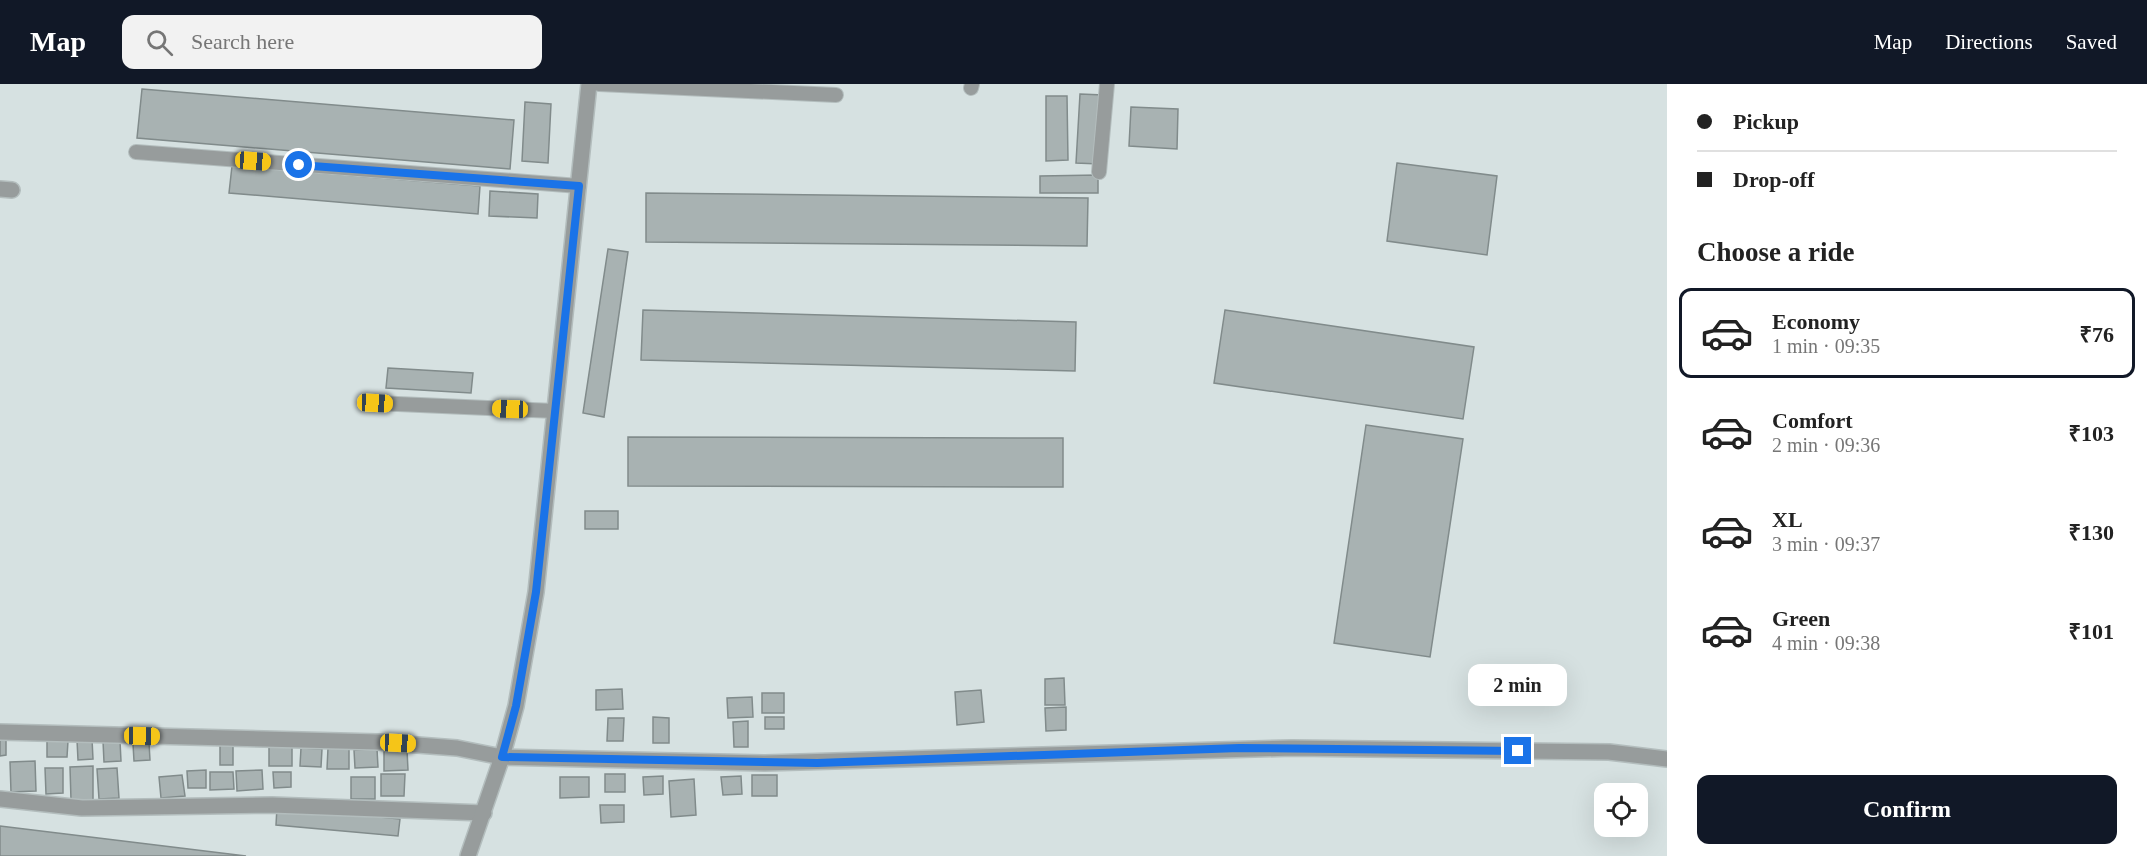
<!DOCTYPE html>
<html lang="en">
<head>
<meta charset="utf-8">
<style>
  body { margin:0; font-family:Georgia,serif; background:#f2f2f2; color:#222; height:100vh; display:flex; flex-direction:column; font-size:22px; white-space:nowrap }
  * { box-sizing:border-box; margin:0 }
  p { font-size:20px; color:#767676 }
  .icon { flex:none; width:33px; height:33px; fill:none; stroke:currentColor; stroke-width:2; stroke-linecap:round; stroke-linejoin:round }
  .map { position:relative; flex:1; overflow:hidden }
  .sheet { display:flex; flex-direction:column; background:#fff; width:480px }
  .sheet>* { flex:none }
  .banner { display:grid; align-content:center; height:132px; padding:0 30px; background:#fff }
  .buttons { position:absolute; left:1594px; top:699px; display:grid; gap:12px }
  .buttons a { display:grid; place-items:center; width:54px; height:54px; border-radius:12px; background:#fff; box-shadow:0 6px 24px #0002; font-size:30px }
  .end { position:absolute; width:27px; height:27px; margin:-14px; border:8px solid #1a73e8; background:#fff; box-shadow:0 0 0 3px #fff }
  .from { border-radius:50% }
  .bubble { position:absolute; height:42px; border-radius:12px; background:#fff; box-shadow:0 6px 24px #0002; font-size:20px; font-weight:700; line-height:42px; text-align:center }
  .car { position:absolute; width:18px; height:36px; margin:-18px -9px; border-radius:8px; box-shadow:0 0 4px 2px #0007; background:linear-gradient(#f5c518 24%,#345 0 40%,#f5c518 0 76%,#345 0 86%,#f5c518 0) }
  .banner b { display:flex; align-items:center; gap:21px; height:57px; font-size:22px }
  .banner b+b { border-top:2px solid #e0e0e0 }
  .banner i { width:15px; height:15px; background:#222 }
  ul { padding:0; list-style:none }
  li { display:flex; align-items:center; gap:18px; height:90px; margin:0 12px 9px; padding:0 18px; border:3px solid transparent; border-radius:12px }
  li div { flex:1 }
  li b { display:block; font-size:22px }
  li em { font-style:normal; font-weight:700 }
  li.active { border-color:#111827 }
  li>.icon { width:54px; height:54px; stroke-width:1.5 }
  h2 { padding:0 30px; font-size:27px; line-height:72px }
  .action { display:flex; gap:12px; margin-top:auto; padding:12px 30px }
  .action a { flex:1; height:69px; border-radius:12px; background:#111827; color:#fff; font-size:24px; font-weight:700; line-height:69px; text-align:center }
  header { display:flex; align-items:center; gap:36px; box-sizing:border-box; height:84px; padding:0 30px; background:#111827; color:#fff }
  header strong { font-size:28px }
  nav { display:flex; gap:33px; margin-inline-start:auto; font-size:21px }
  .search { width:420px; height:54px; background:#f2f2f2; display:flex; align-items:center; gap:15px; box-sizing:border-box; padding:0 21px; border-radius:12px; color:#767676; font-size:22px }
  main { display:flex; flex:1; min-height:0 }
  .map>svg:first-child { display:block }
</style>
</head>
<body>
<header>
<strong>Map</strong>
<div class="search"><svg class="icon" aria-label="search" viewBox="0 0 24 24"><circle cx="10" cy="10" r="6"/><path d="M15 15l6 6"/></svg>Search here</div>
<nav><a>Map</a><a>Directions</a><a>Saved</a></nav>
</header>
<main>
<div class="map">
<svg width="1667" height="772" viewBox="0 0 1667 772">
  <rect width="100%" height="100%" fill="#d6e1e1"/>
  <!-- building -->
  <g fill="#a8b2b2" stroke="#818b8b" stroke-width="1.5">
    <polygon points="142,5 514,36 510,85 137,54"/>
    <polygon points="1080,10 1103,11 1099,80 1076,79"/>
    <polygon points="1046,12 1067,12 1068,76 1046,77"/>
    <polygon points="525,18 551,20 548,79 522,77"/>
    <polygon points="1131,23 1178,25 1177,65 1129,62"/>
    <polygon points="1397,79 1497,92 1487,171 1387,157"/>
    <polygon points="232,82 480,102 478,130 229,109"/>
    <polygon points="1098,91 1098,109 1040,109 1040,92"/>
    <polygon points="490,107 538,110 537,134 489,132"/>
    <polygon points="646,109 1088,114 1087,162 646,158"/>
    <polygon points="608,165 628,168 604,333 583,329"/>
    <polygon points="643,226 1076,238 1075,287 641,276"/>
    <polygon points="1225,226 1474,263 1463,335 1214,299"/>
    <polygon points="388,284 473,289 471,309 386,304"/>
    <polygon points="1366,341 1463,355 1430,573 1334,559"/>
    <polygon points="628,353 1063,354 1063,403 628,402"/>
    <rect x="585" y="427" width="33" height="18"/>
    <polygon points="1064,594 1065,621 1045,621 1045,595"/>
    <polygon points="622,605 623,625 596,626 596,606"/>
    <polygon points="981,606 984,638 957,641 955,608"/>
    <rect x="762" y="609" width="22" height="20"/>
    <polygon points="752,613 753,633 728,634 727,614"/>
    <polygon points="1066,623 1066,646 1046,647 1045,624"/>
    <polygon points="653,633 669,634 669,659 653,659"/>
    <rect x="765" y="633" width="19" height="12"/>
    <polygon points="608,634 624,634 623,657 607,657"/>
    <polygon points="748,637 748,663 734,663 733,638"/>
    <polygon points="0,655 6,655 6,671 0,672"/>
    <polygon points="92,655 93,675 78,676 77,656"/>
    <polygon points="47,656 68,657 67,673 47,673"/>
    <polygon points="103,657 120,657 121,677 104,678"/>
    <polygon points="149,659 150,676 134,677 133,660"/>
    <rect x="220" y="661" width="13" height="20"/>
    <rect x="269" y="663" width="23" height="19"/>
    <polygon points="301,664 322,665 321,683 300,682"/>
    <polygon points="328,664 349,664 349,685 327,685"/>
    <polygon points="377,665 378,683 355,684 354,666"/>
    <polygon points="407,666 408,686 384,687 384,667"/>
    <polygon points="35,677 36,707 11,708 10,678"/>
    <polygon points="93,682 93,716 71,716 70,683"/>
    <polygon points="45,684 63,684 63,709 46,710"/>
    <polygon points="117,684 119,714 99,715 97,685"/>
    <polygon points="206,686 206,704 188,704 187,687"/>
    <polygon points="262,686 263,705 237,707 236,687"/>
    <polygon points="210,688 233,688 234,705 210,706"/>
    <polygon points="273,688 291,688 291,703 274,704"/>
    <polygon points="381,690 405,690 404,712 381,712"/>
    <rect x="605" y="690" width="20" height="18"/>
    <polygon points="182,691 185,712 161,714 159,693"/>
    <rect x="752" y="691" width="25" height="21"/>
    <polygon points="663,692 663,710 644,711 643,693"/>
    <polygon points="741,692 742,710 723,711 721,693"/>
    <rect x="351" y="693" width="24" height="22"/>
    <polygon points="560,693 589,693 589,713 560,714"/>
    <polygon points="694,695 696,731 671,733 669,697"/>
    <polygon points="600,721 624,721 624,738 601,739"/>
    <polygon points="277,723 400,735 398,752 276,741"/>
    <polygon points="0,742 246,772 0,772"/>
  </g>
  <g fill="none" stroke-linecap="round" stroke-linejoin="round">
    <defs>
      <g id="service">
        <polyline points="599,0 836,11"/>
        <polyline points="971,4 972,0"/>
        <polyline points="136,68 579,102"/>
        <polyline points="1099,88 1107,0"/>
        <polyline points="375,319 555,327"/>
      </g>
      <g id="minor">
        <polyline points="0,105 12,106"/>
        <polyline points="0,648 378,658 457,664 502,673 765,679 1292,664 1609,668 1667,675"/>
        <polyline points="0,715 82,724 272,721 484,729"/>
      </g>
      <polyline id="tertiary" points="468,772 502,673 516,622 536,508 589,0"/>
    </defs>
    <!-- service casing -->
    <use href="#service" stroke="#b3bdbd" stroke-width="16"/>
    <!-- minor casing -->
    <use href="#minor" stroke="#b3bdbd" stroke-width="18"/>
    <!-- tertiary casing -->
    <use href="#tertiary" stroke="#b3bdbd" stroke-width="18"/>
    <!-- service -->
    <use href="#service" stroke="#979c9c" stroke-width="14"/>
    <!-- minor -->
    <use href="#minor" stroke="#979c9c" stroke-width="15"/>
    <!-- tertiary -->
    <use href="#tertiary" stroke="#979c9c" stroke-width="15"/>
  </g>
  <g fill="none" stroke-linecap="round" stroke-linejoin="round">
    <!-- route -->
    <polyline stroke="#1a73e8" stroke-width="8" points="299,81 579,102 536,508 516,622 502,673 817,679 1239,664 1518,667"/>
  </g>
</svg>
<div class="buttons">
<a><svg class="icon" aria-label="locate" viewBox="0 0 24 24"><circle cx="12" cy="12" r="6"/><path d="M12 2v4M12 18v4M2 12h4M18 12h4"/></svg></a>
</div>
<i class="end from" style="left:299px;top:81px"></i>
<i class="end" style="left:1518px;top:667px"></i>
<div class="bubble" style="left:1468px;top:580px;width:99px">2 min</div>
<i class="car" style="left:253px;top:77px;rotate:94deg"></i>
<i class="car" style="left:375px;top:319px;rotate:93deg"></i>
<i class="car" style="left:510px;top:325px;rotate:272deg"></i>
<i class="car" style="left:142px;top:652px;rotate:91deg"></i>
<i class="car" style="left:398px;top:659px;rotate:93deg"></i>
</div>
<section class="sheet">
<div class="banner">
<b><i class="from"></i>Pickup</b>
<b><i></i>Drop-off</b>
</div>
<h2>Choose a ride</h2>
<ul>
<li class="active"><svg class="icon" aria-label="car" viewBox="0 0 24 24"><path d="M5 17H2v-5l4-1 3-4h7l3 4 3 1v5h-3M9 17h6M6 11h13"/><circle cx="7" cy="17" r="2"/><circle cx="17" cy="17" r="2"/></svg><div><b>Economy</b><p>1 min · 09:35</p></div><em>₹76</em></li>
<li><svg class="icon" aria-label="car" viewBox="0 0 24 24"><path d="M5 17H2v-5l4-1 3-4h7l3 4 3 1v5h-3M9 17h6M6 11h13"/><circle cx="7" cy="17" r="2"/><circle cx="17" cy="17" r="2"/></svg><div><b>Comfort</b><p>2 min · 09:36</p></div><em>₹103</em></li>
<li><svg class="icon" aria-label="car" viewBox="0 0 24 24"><path d="M5 17H2v-5l4-1 3-4h7l3 4 3 1v5h-3M9 17h6M6 11h13"/><circle cx="7" cy="17" r="2"/><circle cx="17" cy="17" r="2"/></svg><div><b>XL</b><p>3 min · 09:37</p></div><em>₹130</em></li>
<li><svg class="icon" aria-label="car" viewBox="0 0 24 24"><path d="M5 17H2v-5l4-1 3-4h7l3 4 3 1v5h-3M9 17h6M6 11h13"/><circle cx="7" cy="17" r="2"/><circle cx="17" cy="17" r="2"/></svg><div><b>Green</b><p>4 min · 09:38</p></div><em>₹101</em></li>
</ul>
<div class="action"><a>Confirm</a></div>
</section>
</main>
</body>
</html>
